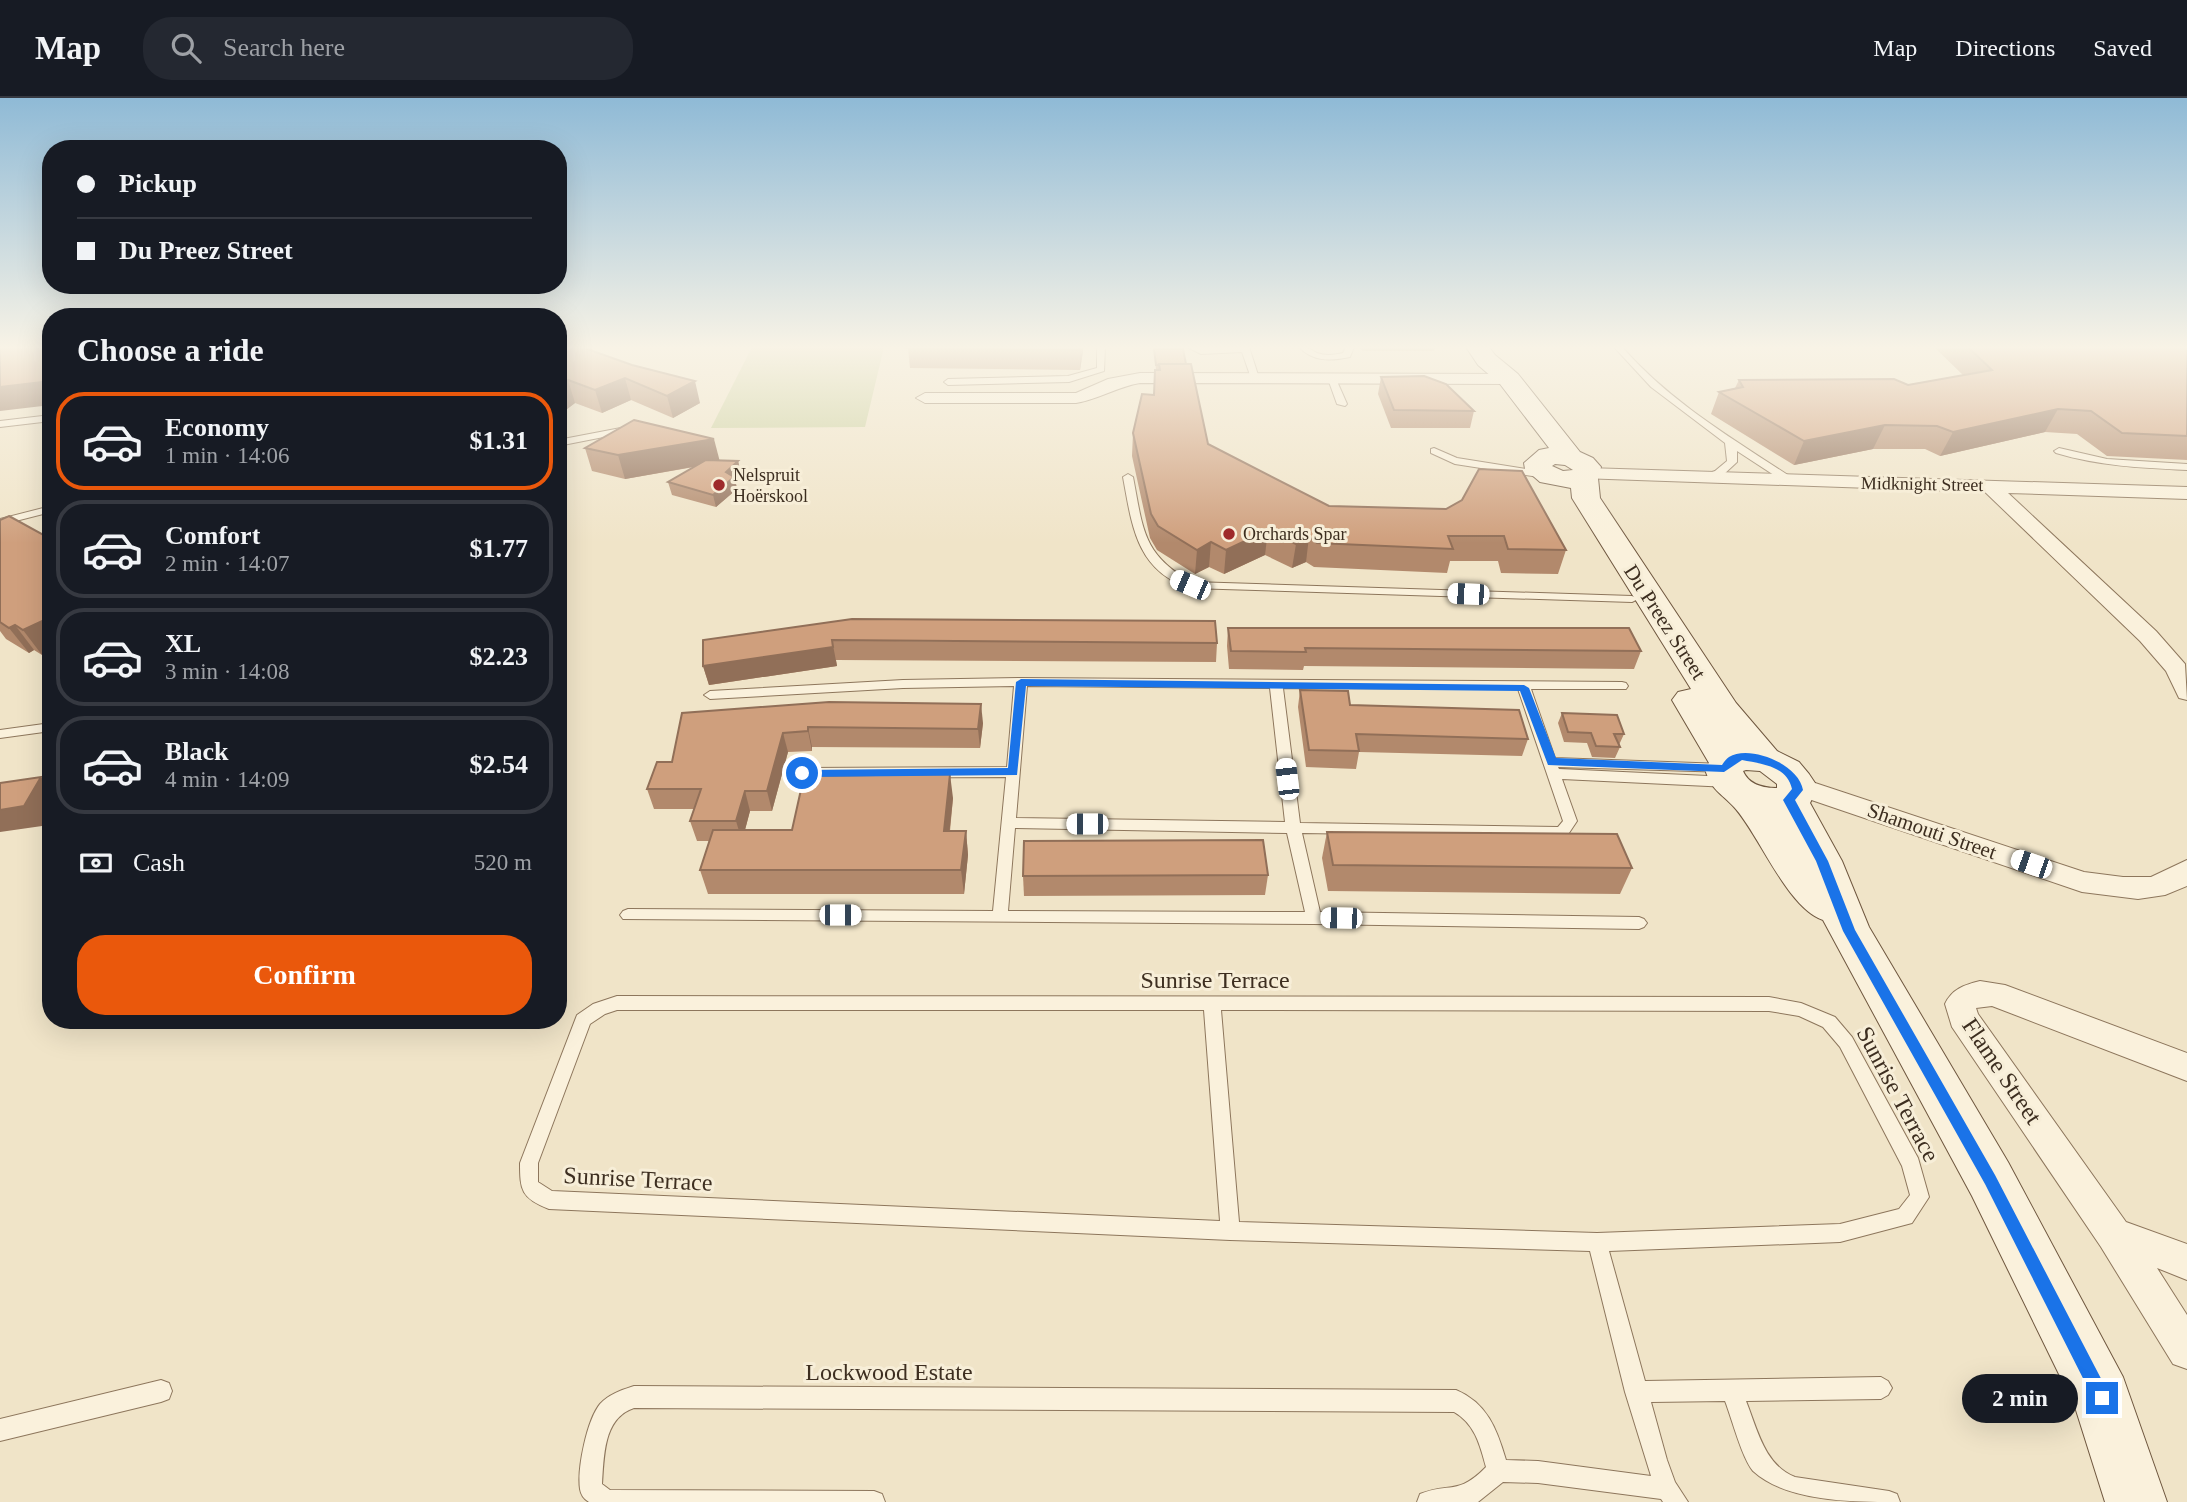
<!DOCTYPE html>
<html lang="en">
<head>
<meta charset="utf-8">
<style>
  body { margin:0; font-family:Georgia,serif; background:#242831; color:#f1f3f6; height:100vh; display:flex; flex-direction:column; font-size:26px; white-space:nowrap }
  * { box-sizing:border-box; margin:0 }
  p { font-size:23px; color:#9ea1a6 }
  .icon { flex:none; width:38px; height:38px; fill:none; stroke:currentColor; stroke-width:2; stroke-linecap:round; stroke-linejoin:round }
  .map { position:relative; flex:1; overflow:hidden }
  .panel { position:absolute; left:42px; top:210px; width:525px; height:721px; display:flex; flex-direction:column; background:#171b24; border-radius:28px; box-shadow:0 7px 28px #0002 }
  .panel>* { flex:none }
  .top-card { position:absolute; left:42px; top:42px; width:525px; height:154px; border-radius:28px; box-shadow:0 7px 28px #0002; display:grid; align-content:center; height:154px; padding:0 35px; background:#171b24 }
  .end { position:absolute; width:32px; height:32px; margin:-16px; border:9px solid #1a73e8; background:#fff; box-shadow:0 0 0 4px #fff }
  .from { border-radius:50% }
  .bubble { position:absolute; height:49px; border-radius:24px; background:#171b24; box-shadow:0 7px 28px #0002; font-size:23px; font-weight:700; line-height:49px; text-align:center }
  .car { position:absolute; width:21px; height:42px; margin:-21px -10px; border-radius:9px; box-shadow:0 0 5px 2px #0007; background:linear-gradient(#fff 24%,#345 0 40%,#fff 0 76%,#345 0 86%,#fff 0) }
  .top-card b { display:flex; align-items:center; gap:24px; height:66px; font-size:26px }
  .top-card b+b { border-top:2px solid #363941 }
  .top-card i { width:18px; height:18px; background:#f1f3f6 }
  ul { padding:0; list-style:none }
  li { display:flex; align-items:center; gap:21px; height:98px; margin:0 14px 10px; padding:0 21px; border:4px solid #363941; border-radius:28px }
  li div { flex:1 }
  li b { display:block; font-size:26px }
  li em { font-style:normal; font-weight:700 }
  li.current { border-color:#ea580c }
  li>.icon { width:63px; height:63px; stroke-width:1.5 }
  h2 { padding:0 35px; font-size:32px; line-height:84px }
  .pay { display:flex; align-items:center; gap:18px; height:77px; padding:0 35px; font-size:26px }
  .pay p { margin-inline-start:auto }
  .cta { display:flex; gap:14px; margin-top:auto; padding:14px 35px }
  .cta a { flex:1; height:80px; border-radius:28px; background:#ea580c; color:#fff; font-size:28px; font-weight:700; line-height:80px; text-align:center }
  header { display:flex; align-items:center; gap:42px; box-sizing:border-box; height:98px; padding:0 35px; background:#171b24; border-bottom:2px solid #363941 }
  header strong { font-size:33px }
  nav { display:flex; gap:38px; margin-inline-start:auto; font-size:24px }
  .search { width:490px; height:63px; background:#242831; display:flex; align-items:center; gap:18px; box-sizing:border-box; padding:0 24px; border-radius:28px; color:#9ea1a6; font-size:26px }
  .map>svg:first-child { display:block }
</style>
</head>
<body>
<header>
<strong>Map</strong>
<div class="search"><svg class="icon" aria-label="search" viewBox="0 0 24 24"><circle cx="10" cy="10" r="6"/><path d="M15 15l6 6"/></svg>Search here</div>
<nav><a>Map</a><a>Directions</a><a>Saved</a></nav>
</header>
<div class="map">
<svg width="2187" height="1404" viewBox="0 0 2187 1404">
  <rect width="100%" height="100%" fill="#f0e4c8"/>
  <!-- green -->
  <polygon fill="#c9cf9b" points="752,249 884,249 865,329 711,330"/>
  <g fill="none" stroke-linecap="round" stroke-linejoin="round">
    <defs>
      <g id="lane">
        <polygon points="1097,249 1105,249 1104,273 1069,284 948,287 944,284 948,281 1068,278 1097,270"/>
        <polygon points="1187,249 1249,249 1259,280 1255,283 1251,280 1242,254 1201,256"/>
        <path d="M1299,249C1307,248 1309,251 1317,255C1325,258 1335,257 1343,255L1346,249H1354L1350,259C1331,263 1313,264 1299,249Z"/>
        <path d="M1614,249H1622C1670,304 1733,341 1794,381V385H1786L1737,353V364L1723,377L1701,382V378L1715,373L1727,363L1725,345L1651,289Z"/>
        <polygon points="1329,279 1336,281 1347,306 1345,308 1337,306 1328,281"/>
        <polygon points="51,317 51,323 0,329 0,323"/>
        <polygon points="626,329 631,332 629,334 558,348 558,342"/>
        <polygon points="1434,350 1457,360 1545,374 1550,377 1545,380 1455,366 1431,355 1431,351"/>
        <path d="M2059,350L2107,361L2187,366V372C2142,370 2099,368 2056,355L2054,353Z"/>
        <path d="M1128,376L1133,379C1143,430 1142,457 1192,484L1632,498L1638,501L1632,504L1190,490C1136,473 1132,427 1123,379Z"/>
        <polygon points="51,408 51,414 0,427 0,421"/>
        <path d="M1021,580L1622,584L1626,585L1628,588L1626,591H1531L1555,660L1724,666L1729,668L1731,671L1729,674L1558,669L1559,671L1729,679L1736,684L1729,689L1562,681L1577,723L1567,738L1562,739L1302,735L1320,814L1639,819L1644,821L1647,825L1644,829L1639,831L1314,826L623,821L620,817L623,813L628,811L993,813L1006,679L802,680L795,675L802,670L1007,669L1014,588L903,590L710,601L704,597L710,593L903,582ZM1027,588L1270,590L1285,724L1016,720ZM1283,590L1518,591L1563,723L1558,729L1300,725ZM1015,730L1287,735L1305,814L1008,813Z"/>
        <polygon points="51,625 51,633 0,640 0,632"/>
        <path d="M617,898L1769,899L1801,905L1835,919L1852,939L1918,1060L1929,1099L1912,1125L1840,1144L1609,1153L1645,1283L1881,1279L1888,1283L1892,1290L1888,1297L1881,1301L1746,1303C1757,1330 1764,1367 1795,1379L1889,1393L1897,1396L1900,1404C1852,1404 1787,1404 1753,1373C1742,1360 1732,1321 1725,1303L1651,1304L1667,1362L1675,1384L1688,1404H1663L1661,1401L1538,1385L1503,1384L1478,1404H1417L1420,1396C1449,1384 1458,1398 1486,1369C1480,1347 1475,1326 1454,1314L634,1310C603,1320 604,1359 602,1386L610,1392L874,1393L882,1396L885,1404H589C584,1401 581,1397 580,1391C577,1371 587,1322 600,1306C609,1296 622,1292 634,1288L1456,1292C1487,1305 1497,1331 1506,1362L1538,1363L1651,1378L1625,1294L1590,1153L1230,1142L549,1111C521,1100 520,1092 520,1065L577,917L593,906ZM617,912H1204L1220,1123L552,1093L538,1084V1065L590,926L605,916ZM1221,912L1769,913L1799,918L1823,929L1840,949L1902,1068L1910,1097L1899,1111L1840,1126L1597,1135L1239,1124Z"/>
        <polygon points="161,1282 169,1285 172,1293 169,1301 161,1304 0,1343 0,1321"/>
      </g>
      <g id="street">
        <path d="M1140,275L1509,276L1517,281L1509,286L1140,285C1117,289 1099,301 1076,305H925L916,300L925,295H1076L1108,281Z"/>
        <polygon points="1587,370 2187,389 2187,401 2008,395 2156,533 2185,566 2187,602 2179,600 2166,573 2140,543 1985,394 1580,380 1578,376"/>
        <polygon points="1797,679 2084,774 2123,779 2151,779 2187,762 2187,788 2165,797 2138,801 2082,794 1788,694 1784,688 1788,682"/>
        <path d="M1980,883L2005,887L2187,955V983L1992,908L1976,910L1978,916L2126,1124L2187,1146V1182L2157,1170L2187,1217V1271L2173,1266L2101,1149L1952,929L1945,906C1952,891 1964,887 1980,883Z"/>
      </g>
      <path id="secondary" d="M1466,249H1489L1495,257L1518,276L1580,354L1593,360L1601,369L1598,380L1600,400L1736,605L1777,653L1799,664L1809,676L1815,685L1814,697L1810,705L1842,763L1869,829L2008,1064L2123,1279L2167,1404H2105L2075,1309L1972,1098L1823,822C1787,810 1759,736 1734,709C1721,695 1711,692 1705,671L1709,665L1672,602L1678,594L1691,591L1572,400L1571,390L1540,384L1525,371L1524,365L1539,352L1549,350L1500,286L1478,267ZM1555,366L1565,367L1573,372L1563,373L1552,368ZM1746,672L1760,673L1777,686V690C1763,690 1749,687 1743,673Z"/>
    </defs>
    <!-- lane casing -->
    <use href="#lane" stroke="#8d765c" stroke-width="2"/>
    <!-- street casing -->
    <use href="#street" stroke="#8d765c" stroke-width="2"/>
    <!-- secondary casing -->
    <use href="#secondary" stroke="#6f573f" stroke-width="2"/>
    <!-- lane -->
    <use href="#lane" fill="#faf1dc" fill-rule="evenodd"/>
    <!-- street -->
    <use href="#street" fill="#faf1dc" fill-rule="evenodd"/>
    <!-- secondary -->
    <use href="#secondary" fill="#faf1dc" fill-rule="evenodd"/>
  </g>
  <!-- wall -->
  <g fill="#b2896c">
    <polygon points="558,248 591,248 593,253 700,305 673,320 631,302 602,315 575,305 558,318"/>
    <polygon points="1311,248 1344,248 1342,250 1313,250"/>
    <polygon points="1357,248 1435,248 1434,253 1363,253"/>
    <polygon points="1933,248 2187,248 2187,362 2107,358 2077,336 2045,334 1940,358 1925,351 1873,351 1794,367 1711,316 1719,294 1735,290 1739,282 1908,287 1963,277"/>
    <polygon points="908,250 1083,253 1080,272 910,270"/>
    <polygon points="1154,251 1186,266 1208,346 1329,408 1446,411 1566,452 1558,476 1501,475 1498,463 1450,463 1447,475 1314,469 1306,464 1292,470 1265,457 1224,476 1209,469 1195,476 1157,452 1150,440 1132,358 1133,335 1154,297 1156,272"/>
    <polygon points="1381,279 1474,313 1470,330 1391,330 1378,296"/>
    <polygon points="585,350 719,362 738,363 741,375 735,381 737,391 716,409 672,397 668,384 694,369 625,381 592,373"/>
    <polygon points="0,422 42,557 34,552 29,555 6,541 0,533"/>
    <polygon points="1228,530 1641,553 1634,571 1304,568 1303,572 1229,571 1227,548"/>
    <polygon points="703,542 1217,545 1216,564 836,562 837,568 709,587 703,568"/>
    <polygon points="1300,592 1350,607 1528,641 1522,658 1359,654 1356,671 1306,669 1298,609"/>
    <polygon points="682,615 983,625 980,650 812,649 812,653 788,654 772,713 750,713 745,732 792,732 953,700 950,733 966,733 968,757 964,796 708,796 700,772 709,743 697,743 690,723 694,711 654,711 647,691 672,664"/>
    <polygon points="1562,615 1624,636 1619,647 1620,649 1615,660 1592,659 1587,645 1564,644 1558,625"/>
    <polygon points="1327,734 1632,770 1620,796 1328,793 1322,760"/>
    <polygon points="1268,777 1265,797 1024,798 1023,778"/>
  </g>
  <!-- shaded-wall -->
  <g fill="#916f58">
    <polygon points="1080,248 1083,248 1083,253 1080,272"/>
    <polygon points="625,280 631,302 602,315 595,292"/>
    <polygon points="568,282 575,305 558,318 558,290"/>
    <polygon points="51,283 51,307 0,313 0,289"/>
    <polygon points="695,283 700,305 673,320 667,298"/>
    <polygon points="2058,311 2045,334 1940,358 1953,334"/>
    <polygon points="1885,327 1873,351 1794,367 1804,343"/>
    <polygon points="714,341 720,364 625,381 618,357"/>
    <polygon points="738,363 741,375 735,381 737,391 716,409 713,397 726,374"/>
    <polygon points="1268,432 1265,457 1224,476 1226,452"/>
    <polygon points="1309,439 1306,464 1292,470 1296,446"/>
    <polygon points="1211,444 1209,469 1195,476 1197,452"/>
    <polygon points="51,519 51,553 42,557 23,532"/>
    <polygon points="15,527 34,552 29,555 9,530"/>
    <polygon points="832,542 837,568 709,587 703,568"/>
    <polygon points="981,606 983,625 980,650 978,631"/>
    <polygon points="808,629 812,649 812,653 808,633"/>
    <polygon points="783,635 788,654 772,713 767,693"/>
    <polygon points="950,676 953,700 947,757 944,733"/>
    <polygon points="41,679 51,690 51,711 42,728 0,734 0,712"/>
    <polygon points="745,693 750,713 742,743 736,723"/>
    <polygon points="966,733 968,757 964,796 961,772"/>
  </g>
  <!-- building -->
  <g fill="#cf9f7d" stroke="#916f58" stroke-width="2">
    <polygon points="0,248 51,248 51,283 0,289"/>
    <polygon points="558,248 591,248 587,251 632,267 695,283 667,298 625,280 595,292 568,282 558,290"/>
    <polygon points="909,248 1080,248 1079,252 908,250"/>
    <polygon points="1967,248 2187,248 2187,338 2122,335 2091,313 2058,311 1953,334 1937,328 1885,327 1804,343 1719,294 1743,289 1739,282 1894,281 1908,287 1992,272"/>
    <polygon points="1154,251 1183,251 1186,266 1159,266 1159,267 1156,267"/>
    <polygon points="1159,266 1191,266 1208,346 1329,408 1446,411 1462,402 1479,371 1522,373 1566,452 1508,451 1504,438 1448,438 1453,451 1317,445 1309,439 1296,446 1268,432 1226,452 1211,444 1197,452 1158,428 1151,416 1133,335 1142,296 1154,297 1155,272 1160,272"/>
    <polygon points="1424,278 1446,286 1474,313 1394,312 1381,279"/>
    <polygon points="634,322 714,341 618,357 585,350"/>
    <polygon points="706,362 738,363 726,374 734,379 713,397 668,384"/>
    <polygon points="9,418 51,441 51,519 23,532 15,527 9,530 0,524 0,422"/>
    <polygon points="852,521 1215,523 1217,545 832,542 833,549 703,568 703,542"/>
    <polygon points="1228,530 1629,530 1641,553 1305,550 1306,554 1231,553"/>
    <polygon points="1300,592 1348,593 1350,607 1519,612 1528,641 1356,636 1359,653 1309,652"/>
    <polygon points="829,604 981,606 978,631 808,629 808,633 783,635 767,693 745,693 736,723 690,723 701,691 647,691 657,664 672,664 682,615"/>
    <polygon points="1562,615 1617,617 1624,636 1614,636 1620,649 1596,648 1591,635 1568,634"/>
    <polygon points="950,676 944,733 966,733 961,772 700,772 713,732 792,732 804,678"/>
    <polygon points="41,679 24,708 0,712 0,685"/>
    <polygon points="1327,734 1617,736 1632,770 1333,767"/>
    <polygon points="1263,742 1268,777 1023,778 1024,743"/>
  </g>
  <!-- sky -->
  <linearGradient id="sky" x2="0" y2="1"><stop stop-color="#8fbad6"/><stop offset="0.56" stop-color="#f8f3e6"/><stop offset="1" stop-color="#f8f3e6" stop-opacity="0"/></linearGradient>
  <rect width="2187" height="445" fill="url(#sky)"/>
  <!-- route -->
  <path fill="#1a73e8" d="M1021,581L1524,587L1529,590L1556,660L1722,667C1724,664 1726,661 1729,659C1749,646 1799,666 1803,692L1795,702L1828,763L1855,832L1995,1077L2108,1294L2111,1300L2108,1306L2102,1308L2096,1306L1985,1086L1843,833L1816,763L1783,702L1792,691C1787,668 1762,666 1742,662L1724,674L1548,667L1520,593L1026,588L1017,677L802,679L796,675L802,672L1008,670L1016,584Z"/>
  <!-- markers -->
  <g fill="#9e2a2b" stroke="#f7eed8" stroke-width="2.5">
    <circle cx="719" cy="387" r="7"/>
    <circle cx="1229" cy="436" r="7"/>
  </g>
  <g text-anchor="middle" stroke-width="6" stroke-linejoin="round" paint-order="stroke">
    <!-- far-poi labels -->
    <g font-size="18" fill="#3d2e20" stroke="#f7eed8" text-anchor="start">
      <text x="733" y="383">Nelspruit<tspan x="733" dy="21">Hoërskool</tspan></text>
      <text x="1243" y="442">Orchards Spar</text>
    </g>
    <!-- far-street labels -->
    <g font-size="18" fill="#3d2e20" stroke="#f7eed8">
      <text transform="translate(1922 386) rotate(1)" y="6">Midknight Street</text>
    </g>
    <!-- street labels -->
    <g font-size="21" fill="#3d2e20" stroke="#f7eed8">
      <text transform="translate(1665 524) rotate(57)" y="7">Du Preez Street</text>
      <text transform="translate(1932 733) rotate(19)" y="7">Shamouti Street</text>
    </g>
    <!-- near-street labels -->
    <g font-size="24" fill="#3d2e20" stroke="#f7eed8">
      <text x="1215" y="890">Sunrise Terrace</text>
      <text transform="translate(2002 973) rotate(56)" y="8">Flame Street</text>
      <text transform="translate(1898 996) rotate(62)" y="8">Sunrise Terrace</text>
      <text transform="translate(638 1081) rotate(3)" y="8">Sunrise Terrace</text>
      <text x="889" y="1282">Lockwood Estate</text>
    </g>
  </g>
</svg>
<i class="end from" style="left:802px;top:675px"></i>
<i class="end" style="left:2102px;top:1300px"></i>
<div class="bubble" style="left:1962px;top:1276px;width:116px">2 min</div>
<i class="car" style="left:1190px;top:487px;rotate:293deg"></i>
<i class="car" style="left:1468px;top:496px;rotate:272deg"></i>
<i class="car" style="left:1287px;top:681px;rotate:353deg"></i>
<i class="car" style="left:1087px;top:726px;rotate:270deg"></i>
<i class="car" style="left:2031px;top:766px;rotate:289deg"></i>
<i class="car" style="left:840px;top:817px;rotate:90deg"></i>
<i class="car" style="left:1341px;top:820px;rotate:271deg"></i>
<div class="top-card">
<b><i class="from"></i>Pickup</b>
<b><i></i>Du Preez Street</b>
</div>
<section class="panel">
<h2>Choose a ride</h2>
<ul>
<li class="current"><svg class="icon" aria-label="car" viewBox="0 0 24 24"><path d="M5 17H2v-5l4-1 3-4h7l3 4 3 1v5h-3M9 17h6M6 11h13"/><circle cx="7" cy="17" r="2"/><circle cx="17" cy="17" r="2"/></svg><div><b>Economy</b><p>1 min · 14:06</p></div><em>$1.31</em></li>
<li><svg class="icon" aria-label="car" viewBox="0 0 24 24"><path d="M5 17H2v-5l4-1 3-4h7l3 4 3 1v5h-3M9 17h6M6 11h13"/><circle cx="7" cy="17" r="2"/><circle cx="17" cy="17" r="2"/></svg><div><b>Comfort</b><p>2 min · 14:07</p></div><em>$1.77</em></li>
<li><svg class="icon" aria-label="car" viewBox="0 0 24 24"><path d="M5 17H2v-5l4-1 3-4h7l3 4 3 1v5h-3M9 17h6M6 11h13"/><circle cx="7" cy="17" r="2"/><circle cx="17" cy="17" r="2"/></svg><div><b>XL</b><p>3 min · 14:08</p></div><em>$2.23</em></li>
<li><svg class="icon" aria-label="car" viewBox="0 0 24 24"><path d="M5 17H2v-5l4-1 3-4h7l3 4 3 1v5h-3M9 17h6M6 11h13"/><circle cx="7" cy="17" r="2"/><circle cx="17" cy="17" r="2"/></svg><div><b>Black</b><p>4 min · 14:09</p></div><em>$2.54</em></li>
</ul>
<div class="pay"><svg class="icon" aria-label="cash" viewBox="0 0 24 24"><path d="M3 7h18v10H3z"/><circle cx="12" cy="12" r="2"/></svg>Cash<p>520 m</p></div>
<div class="cta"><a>Confirm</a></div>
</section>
</div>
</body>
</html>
